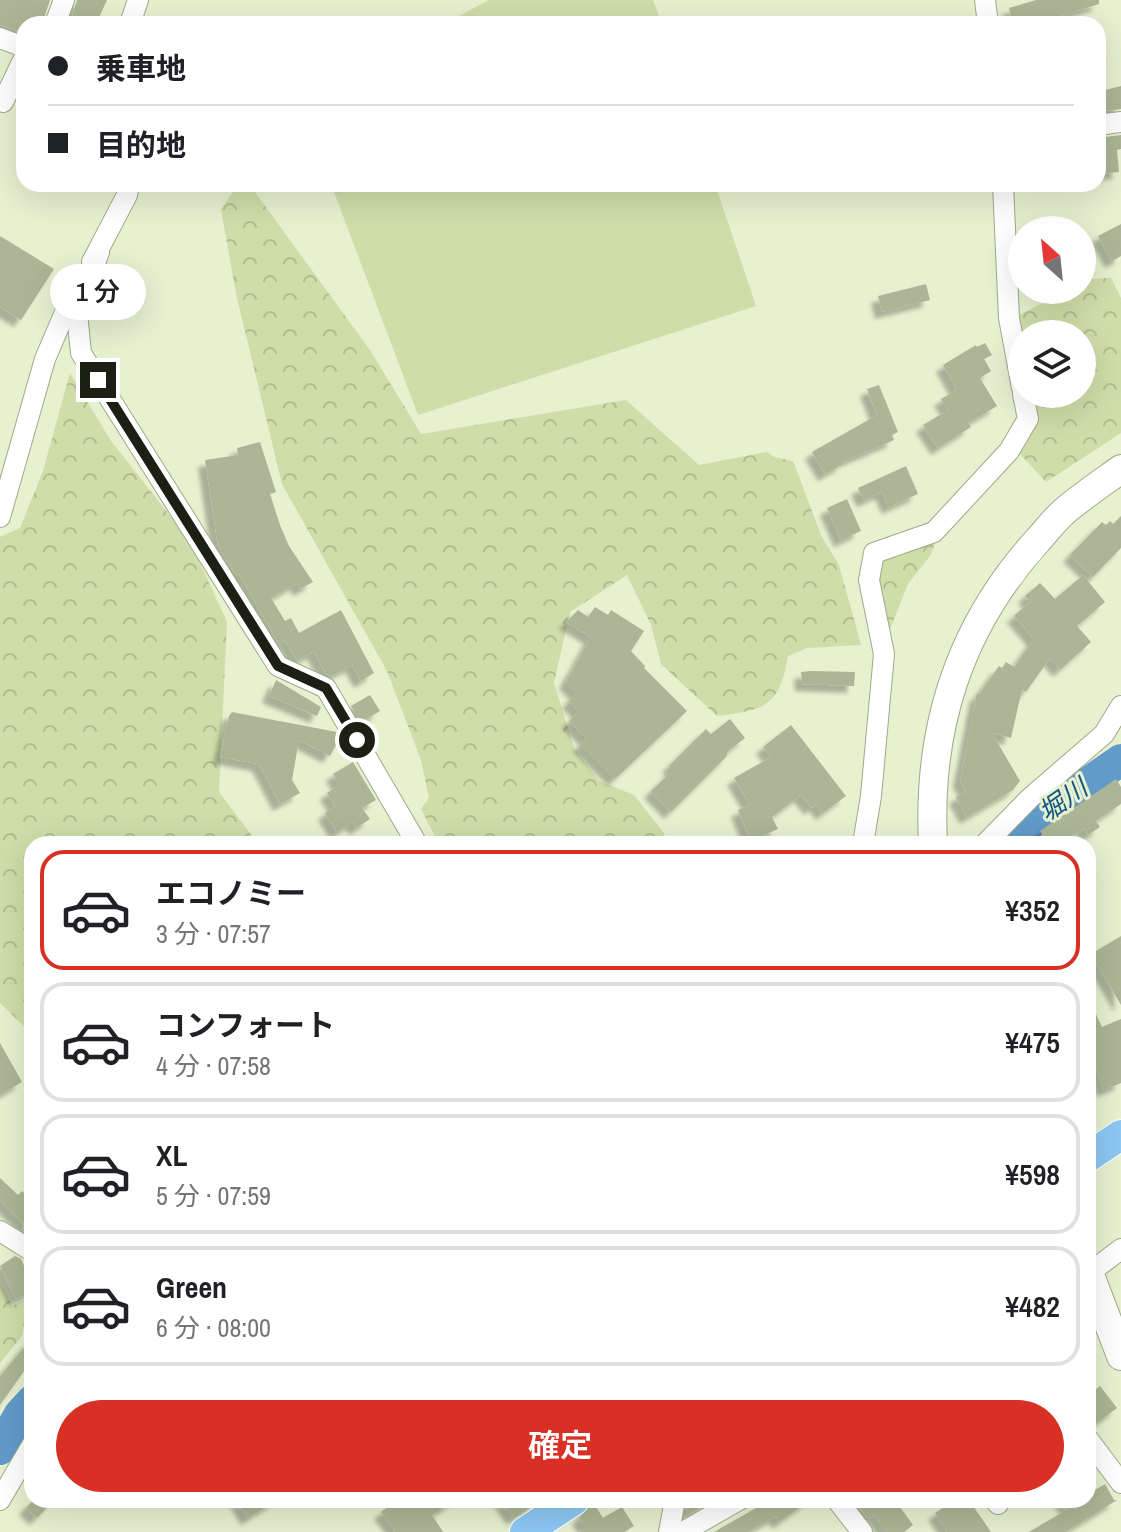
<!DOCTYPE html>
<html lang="ja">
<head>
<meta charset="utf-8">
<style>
  body { margin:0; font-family:"Archivo Narrow","Noto Sans JP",sans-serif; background:#f2f2f2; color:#202124; height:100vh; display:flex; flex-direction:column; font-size:30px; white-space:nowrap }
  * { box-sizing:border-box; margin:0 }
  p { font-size:26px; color:#757577 }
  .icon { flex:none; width:44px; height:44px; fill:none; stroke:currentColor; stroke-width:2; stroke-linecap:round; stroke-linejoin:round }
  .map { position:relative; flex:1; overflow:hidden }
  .sheet { position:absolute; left:24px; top:836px; width:1072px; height:672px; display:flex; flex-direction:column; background:#fff; border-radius:24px; box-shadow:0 8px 32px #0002 }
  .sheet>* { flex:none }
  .top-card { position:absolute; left:16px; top:16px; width:1090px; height:176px; border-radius:24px; box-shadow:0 8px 32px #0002; display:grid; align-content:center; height:176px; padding:0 32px; background:#fff }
  .needle { width:52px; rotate:333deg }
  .controls { position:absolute; left:1008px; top:216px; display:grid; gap:16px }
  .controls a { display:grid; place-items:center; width:88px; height:88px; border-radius:50%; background:#fff; box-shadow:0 8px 32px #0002; font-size:40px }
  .end { position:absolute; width:36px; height:36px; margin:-18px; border:10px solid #1c1f13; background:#fff; box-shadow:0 0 0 4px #fff }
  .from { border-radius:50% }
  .bubble { position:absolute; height:56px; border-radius:28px; background:#fff; box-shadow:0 8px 32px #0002; font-size:26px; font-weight:600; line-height:56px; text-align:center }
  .top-card b { display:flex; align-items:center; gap:28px; height:76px; font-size:30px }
  .top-card b+b { border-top:2px solid #e0e0e0 }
  .top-card i { width:20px; height:20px; background:#202124 }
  ul { padding:14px 0 0; list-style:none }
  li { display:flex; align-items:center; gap:24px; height:120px; margin:0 16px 12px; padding:0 16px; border:4px solid #e0e0e0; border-radius:24px }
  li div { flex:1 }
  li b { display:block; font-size:30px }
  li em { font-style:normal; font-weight:600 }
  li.active { border-color:#d93025 }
  li>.icon { width:72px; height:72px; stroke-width:1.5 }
  .button { display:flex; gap:16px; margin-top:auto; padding:16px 32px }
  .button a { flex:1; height:92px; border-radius:48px; background:#d93025; color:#fff; font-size:32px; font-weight:600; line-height:92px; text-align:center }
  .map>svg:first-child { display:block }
</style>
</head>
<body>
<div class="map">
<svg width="1121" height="1532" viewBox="0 0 1121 1532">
  <defs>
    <pattern id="forest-crowns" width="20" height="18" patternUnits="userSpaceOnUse" patternTransform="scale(2)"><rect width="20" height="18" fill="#cfdda9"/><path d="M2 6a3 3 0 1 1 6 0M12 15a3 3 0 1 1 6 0" fill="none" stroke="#b1bd91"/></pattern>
    <filter id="shadow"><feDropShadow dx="-7" dy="7" stdDeviation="2" flood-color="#0004"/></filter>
  </defs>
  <rect width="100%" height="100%" fill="#e7f0cf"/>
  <!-- forest -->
  <g fill="url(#forest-crowns)">
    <path d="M238,184H249L370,350L421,434L626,400L699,465L767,452L774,457L793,461L821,535L839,565L861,645L807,648L788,656C779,707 765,710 717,716L661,664L651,625L627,575L570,612L554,683L574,748L599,781L634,795L664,833L666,844H439L421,809L429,798L421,760L387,671L282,484L236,294L221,209Z"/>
    <path d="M1111,278L1121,298V433L1046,482L1020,454C1033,433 1039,419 1034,394H1082V334H1022L1017,316L1069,290H1082V284L1091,279Z"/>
    <polygon points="70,373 111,441 190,541 227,622 219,792 258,844 32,844 32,1034 0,1003 0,537 20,528 43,471"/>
    <polygon points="930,539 935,544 930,556 908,584 890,629 886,627 875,583 881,562"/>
    <polygon points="0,1282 12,1306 30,1298 22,1336 0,1363"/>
  </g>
  <!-- green -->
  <g fill="#cfdda9">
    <polygon points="489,0 653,0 662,24 444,24"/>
    <polygon points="331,184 715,184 756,306 418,415"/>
  </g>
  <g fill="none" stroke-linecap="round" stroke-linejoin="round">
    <!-- river -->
    <g stroke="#619bca" stroke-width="32">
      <polyline points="1009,844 1034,820 1121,760"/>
      <polyline points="0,1449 20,1414 32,1401"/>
    </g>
  </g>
  <!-- building -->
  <g fill="#acb595" filter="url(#shadow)">
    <polygon points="0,0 50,0 42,24 24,24 24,33 0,25"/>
    <polygon points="77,0 107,0 96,24 86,24 72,17"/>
    <polygon points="1036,0 1099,0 1099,4 1034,24 1013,24 1009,8"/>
    <polygon points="1121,86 1121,109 1098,112 1098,95 1105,94 1105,90"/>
    <polygon points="1121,135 1121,149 1117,150 1119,172 1098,174 1098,138"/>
    <polygon points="1121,224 1121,256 1112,261 1098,236"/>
    <polygon points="0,236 54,269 21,320 0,307"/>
    <polygon points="926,284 930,300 882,312 878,296"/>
    <polygon points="985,343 992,355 984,359 991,371 980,378 997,406 968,423 971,427 938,448 923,425 948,410 941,399 957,390 943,365 976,345 977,347"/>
    <polygon points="879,385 898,432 892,435 894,440 842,462 843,464 825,474 812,452 877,415 867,389"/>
    <polygon points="260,442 276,492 270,494 280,525 289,546 313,582 300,589 297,583 271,598 285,621 291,618 299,633 341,610 374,673 361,681 352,665 331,676 326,674 314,652 297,660 285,640 279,644 239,574 236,575 218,546 205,460 238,455 237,448"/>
    <polygon points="906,466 918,494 889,507 882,492 864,500 858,488"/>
    <polygon points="847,499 861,531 841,540 827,508"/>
    <polygon points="1121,516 1121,548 1093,577 1070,555 1102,522 1106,525 1110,521 1113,524"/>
    <polygon points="1083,575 1105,602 1077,626 1091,642 1060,670 1050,658 1026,692 1022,689 1011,738 992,733 1020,781 1013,790 967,817 956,797 966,791 960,781 977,693 979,694 999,666 1002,668 1006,662 1014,667 1034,639 1014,616 1030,602 1025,596 1040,583 1055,599"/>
    <polygon points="595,607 608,615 611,610 644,631 631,651 645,666 644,668 687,711 615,779 580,744 587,739 569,721 579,712 569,701 577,693 566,682 591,637 566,622 578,610 588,617"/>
    <polygon points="811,671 855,672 854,686 802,684 801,672"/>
    <polygon points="276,680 321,707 317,716 269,696"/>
    <polygon points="370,695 380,711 361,722 351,706"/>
    <polygon points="232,712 337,732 340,738 330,756 299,740 292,780 300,793 280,804 259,764 220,757 229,716"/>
    <polygon points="730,719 745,738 727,752 727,756 671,812 651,791 673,770 669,766 706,729 711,734"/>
    <polygon points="791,725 846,796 823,813 816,804 811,808 801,795 772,817 778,829 751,841 738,810 750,805 734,778 771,757 763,747"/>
    <polygon points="353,762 376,800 362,808 370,819 356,828 353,822 337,832 325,813 335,806 327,793 339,785 333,774"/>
    <polygon points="1116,779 1121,787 1121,804 1096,821 1100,827 1088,835 1084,828 1061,844 1049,844 1040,831"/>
    <polygon points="1121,936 1121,1005 1091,954"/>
    <polygon points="1088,997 1102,1027 1121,1019 1121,1083 1104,1090 1088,1044"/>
    <polygon points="0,1043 22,1082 0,1095"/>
    <polygon points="0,1178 18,1195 22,1191 32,1201 32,1232 0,1201"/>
    <polygon points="15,1256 21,1259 32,1283 32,1292 16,1299 0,1266"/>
    <polygon points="32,1338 32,1360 0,1405 0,1376"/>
    <polygon points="1088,1377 1096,1389 1100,1386 1117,1408 1092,1427 1088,1426"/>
    <polygon points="1105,1484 1114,1500 1117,1500 1065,1532 1029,1532 1068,1509 1061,1500 1088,1500 1088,1494"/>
    <polygon points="33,1500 54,1500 37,1518 26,1508"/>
    <polygon points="237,1500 277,1500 248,1518"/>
    <polygon points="398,1500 456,1500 432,1515 443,1532 396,1532 381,1512"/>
    <polygon points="501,1500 541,1500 514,1518"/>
    <polygon points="688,1500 713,1500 687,1515"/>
    <polygon points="770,1500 810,1500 779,1522 776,1516 748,1532 714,1532"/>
    <polygon points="854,1500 895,1500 913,1525 904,1532 887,1532 874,1515 868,1519"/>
    <polygon points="955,1500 969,1500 991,1532 948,1532 935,1513"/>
    <polygon points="593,1502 603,1518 599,1520 622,1507 634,1526 624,1532 579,1532 586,1528 579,1518"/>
  </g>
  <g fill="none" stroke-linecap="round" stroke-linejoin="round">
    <defs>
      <g id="street">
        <polyline points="985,0 988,24"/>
        <polyline points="55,24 64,0"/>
        <polyline points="130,24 138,0"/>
        <polyline points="0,38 24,47"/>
        <polyline points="3,102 24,58"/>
        <polyline points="1098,125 1121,122"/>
        <polyline points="1003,184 1009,318 1022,388"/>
        <polyline points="99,252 77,313 81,353 278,666 326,688 417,844"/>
        <polyline points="92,262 127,195 129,184"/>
        <polyline points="0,517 45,359 75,289"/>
        <polyline points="863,844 871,796 884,654 869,580 874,553 934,532 1009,451 1028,419 1023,394"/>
        <polyline points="985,844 1030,798 1104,734 1121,706"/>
        <polyline points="0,1231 32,1251"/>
        <polyline points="1088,1274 1121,1249"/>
        <polyline points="1088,1439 1121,1483"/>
        <polyline points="0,1500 32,1445"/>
        <polyline points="837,1500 862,1532"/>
        <polyline points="995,1500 998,1504"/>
        <polyline points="669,1532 675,1500"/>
        <polyline points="683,1532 739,1500"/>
      </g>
      <g id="secondary">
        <path d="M933,844C927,728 959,627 1038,540C1047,530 1056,518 1067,509C1084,495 1103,482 1121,469"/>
        <polyline points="1088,1270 1121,1356"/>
      </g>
      <g id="primary">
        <polyline points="1088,1157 1121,1135"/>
        <polyline points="525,1532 574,1500"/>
      </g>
    </defs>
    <!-- street casing -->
    <use href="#street" stroke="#a0a989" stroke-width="22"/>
    <!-- secondary casing -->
    <use href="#secondary" stroke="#a0a989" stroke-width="30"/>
    <!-- primary casing -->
    <use href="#primary" stroke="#fff" stroke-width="32"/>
    <!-- street -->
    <use href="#street" stroke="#fff" stroke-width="20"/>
    <!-- secondary -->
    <use href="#secondary" stroke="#fff" stroke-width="28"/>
    <!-- primary -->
    <use href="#primary" stroke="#8cc8f4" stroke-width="30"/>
  </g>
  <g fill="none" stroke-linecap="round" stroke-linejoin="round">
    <!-- route -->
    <polyline stroke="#1c1f13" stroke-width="10" points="98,380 278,666 326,688 357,740"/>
  </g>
  <g text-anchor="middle" stroke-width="6" stroke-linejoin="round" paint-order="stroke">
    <!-- water labels -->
    <g font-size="26" font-style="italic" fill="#115482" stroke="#e7f0cf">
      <text transform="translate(1063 800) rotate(-35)" y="9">堀川</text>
    </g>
  </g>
</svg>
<div class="controls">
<a><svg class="needle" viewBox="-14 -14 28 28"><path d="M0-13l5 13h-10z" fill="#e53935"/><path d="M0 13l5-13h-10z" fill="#757577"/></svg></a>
<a><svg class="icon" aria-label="layers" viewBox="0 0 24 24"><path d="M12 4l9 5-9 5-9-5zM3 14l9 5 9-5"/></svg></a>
</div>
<i class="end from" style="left:357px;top:740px"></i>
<i class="end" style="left:98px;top:380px"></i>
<div class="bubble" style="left:50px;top:264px;width:96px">1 分</div>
<div class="top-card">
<b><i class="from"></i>乗車地</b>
<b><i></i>目的地</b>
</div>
<section class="sheet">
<ul>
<li class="active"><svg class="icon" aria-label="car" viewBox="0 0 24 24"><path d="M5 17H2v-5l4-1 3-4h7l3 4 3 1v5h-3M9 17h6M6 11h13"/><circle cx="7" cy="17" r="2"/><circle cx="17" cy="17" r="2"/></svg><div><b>エコノミー</b><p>3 分 · 07:57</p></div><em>¥352</em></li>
<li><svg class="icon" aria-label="car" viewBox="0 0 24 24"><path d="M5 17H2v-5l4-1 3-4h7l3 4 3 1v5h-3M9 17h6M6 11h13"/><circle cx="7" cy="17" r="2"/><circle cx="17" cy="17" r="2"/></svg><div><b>コンフォート</b><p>4 分 · 07:58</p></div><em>¥475</em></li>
<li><svg class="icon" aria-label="car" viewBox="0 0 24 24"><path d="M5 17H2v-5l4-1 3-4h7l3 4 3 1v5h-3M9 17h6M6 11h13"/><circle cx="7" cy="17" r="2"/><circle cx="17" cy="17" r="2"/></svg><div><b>XL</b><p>5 分 · 07:59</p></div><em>¥598</em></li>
<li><svg class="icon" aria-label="car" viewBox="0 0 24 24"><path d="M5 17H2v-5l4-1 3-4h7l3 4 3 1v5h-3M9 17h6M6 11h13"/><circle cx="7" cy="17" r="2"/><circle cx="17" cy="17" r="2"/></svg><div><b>Green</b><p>6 分 · 08:00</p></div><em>¥482</em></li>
</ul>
<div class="button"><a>確定</a></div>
</section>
</div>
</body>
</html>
